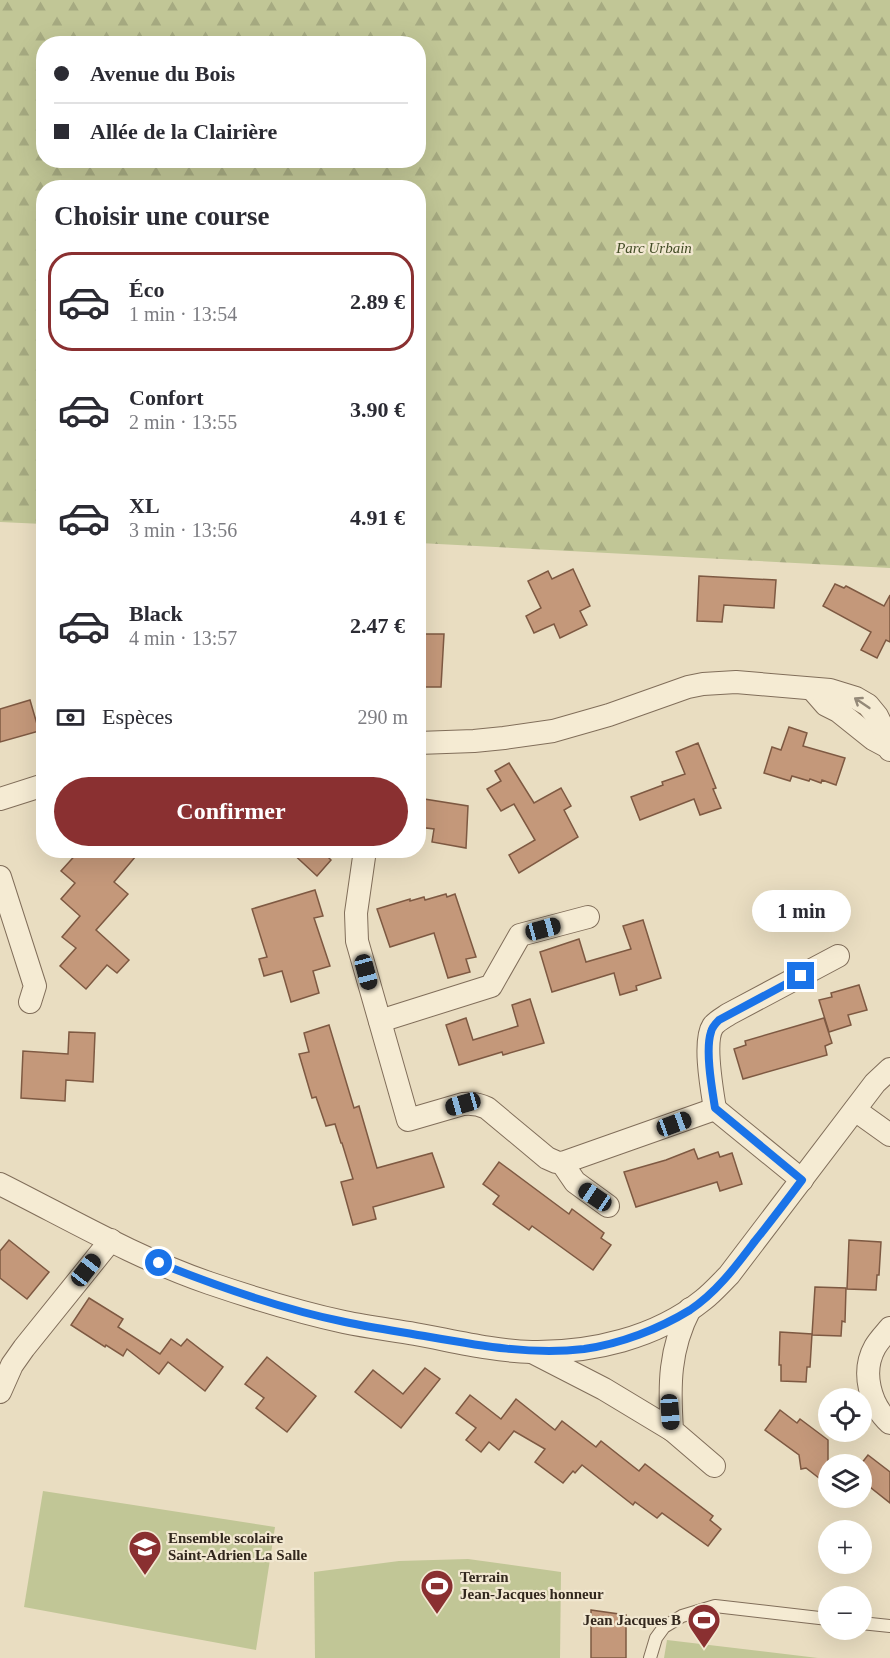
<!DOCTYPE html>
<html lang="fr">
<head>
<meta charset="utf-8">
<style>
  body { margin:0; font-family:Georgia,serif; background:#f7f7f7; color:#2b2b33; height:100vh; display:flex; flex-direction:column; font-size:22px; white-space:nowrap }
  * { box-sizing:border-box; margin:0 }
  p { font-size:20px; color:#7c7c81 }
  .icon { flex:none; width:33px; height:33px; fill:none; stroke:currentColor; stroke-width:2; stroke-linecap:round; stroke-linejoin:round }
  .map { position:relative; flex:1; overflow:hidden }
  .side { position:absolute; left:36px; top:180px; width:390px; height:678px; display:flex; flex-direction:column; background:#fff; border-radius:24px; box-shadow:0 6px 24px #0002 }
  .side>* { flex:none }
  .guide { position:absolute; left:36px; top:36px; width:390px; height:132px; border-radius:24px; box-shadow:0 6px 24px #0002; display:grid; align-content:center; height:132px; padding:0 18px; background:#fff }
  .tools { position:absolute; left:818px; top:1388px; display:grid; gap:12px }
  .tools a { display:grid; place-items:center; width:54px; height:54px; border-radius:50%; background:#fff; box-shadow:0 6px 24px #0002; font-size:30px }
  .end { position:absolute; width:27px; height:27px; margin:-14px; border:8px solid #1a73e8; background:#fff; box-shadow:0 0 0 3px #fff }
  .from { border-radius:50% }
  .bubble { position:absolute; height:42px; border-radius:21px; background:#fff; box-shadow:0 6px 24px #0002; font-size:20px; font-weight:700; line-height:42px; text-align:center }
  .car { position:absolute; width:18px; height:36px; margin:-18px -9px; border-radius:8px; box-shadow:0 0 4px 2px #0007; background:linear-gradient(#222 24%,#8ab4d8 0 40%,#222 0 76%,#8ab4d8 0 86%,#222 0) }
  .guide b { display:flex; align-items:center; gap:21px; height:57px; font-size:22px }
  .guide b+b { border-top:2px solid #e1e1e2 }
  .guide i { width:15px; height:15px; background:#2b2b33 }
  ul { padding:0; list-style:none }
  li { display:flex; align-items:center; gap:18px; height:99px; margin:0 12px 9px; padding:0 6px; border:3px solid transparent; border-radius:24px }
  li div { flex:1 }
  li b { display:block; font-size:22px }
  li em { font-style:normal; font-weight:700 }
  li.current { border-color:#8a3031 }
  li>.icon { width:54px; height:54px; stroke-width:1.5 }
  h2 { padding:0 18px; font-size:27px; line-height:72px }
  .pay { display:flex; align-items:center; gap:15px; height:66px; padding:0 18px; font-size:22px }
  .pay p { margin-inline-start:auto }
  .primary-button { display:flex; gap:12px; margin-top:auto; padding:12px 18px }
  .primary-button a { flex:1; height:69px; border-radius:36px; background:#8a3031; color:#fff; font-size:24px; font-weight:700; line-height:69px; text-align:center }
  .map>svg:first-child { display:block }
</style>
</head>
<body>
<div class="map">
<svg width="890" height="1658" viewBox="0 0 890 1658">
  <defs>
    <pattern id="forest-firs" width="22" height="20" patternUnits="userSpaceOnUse" patternTransform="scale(1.5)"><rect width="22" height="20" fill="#c1c696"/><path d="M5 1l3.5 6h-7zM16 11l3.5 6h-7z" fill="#a6aa81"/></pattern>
  </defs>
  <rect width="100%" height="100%" fill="#e9ddc1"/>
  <!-- forest -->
  <path fill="url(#forest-firs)" fill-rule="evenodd" d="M0,0H890V568L419,543L418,188H44L43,524L0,522ZM44,44H418V160H44Z"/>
  <!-- pitch -->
  <g fill="#c1c696">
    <polygon points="43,1491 275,1527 256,1650 24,1607"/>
    <polygon points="468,1559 561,1572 560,1658 315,1658 314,1572 399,1561"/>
    <polygon points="667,1640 818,1658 664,1658"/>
  </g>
  <!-- building -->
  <g fill="#c4987a" stroke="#7e5942" stroke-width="1.5">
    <polygon points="573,569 590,606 580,611 587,625 560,638 554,624 534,633 526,616 541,608 528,581 548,571 552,579"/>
    <polygon points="699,576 776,580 774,608 724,605 722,622 697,621"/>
    <polygon points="835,584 844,588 846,586 884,606 890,595 890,642 886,640 877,658 861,650 871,632 823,606"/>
    <polygon points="422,634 444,634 441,687 418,687 418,657 422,657"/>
    <polygon points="30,700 39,731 0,742 0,709"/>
    <polygon points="789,727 807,733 803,746 845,758 836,785 822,780 821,783 810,779 809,781 792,776 790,781 764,773 772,747 781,750"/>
    <polygon points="698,743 716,788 713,789 721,808 700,815 694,799 640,820 631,797 663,785 662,782 685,774 676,752"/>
    <polygon points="509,763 534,803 561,788 571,806 564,810 578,837 519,873 509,855 535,840 514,804 501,811 487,789 501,781 495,771"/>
    <polygon points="418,798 468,806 466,848 432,842 434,829 418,827"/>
    <polygon points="80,850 141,850 114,882 128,894 96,930 129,960 117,973 107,965 86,989 60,966 76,948 62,937 80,916 61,899 75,883 61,871"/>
    <polygon points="289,850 321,850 331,860 317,876"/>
    <polygon points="315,890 323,916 314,918 330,966 313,971 319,993 291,1002 282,971 264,976 259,959 267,957 252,909"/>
    <polygon points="446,894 447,897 455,894 476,957 466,959 470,972 448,978 434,933 390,947 377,909 410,899 410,901 424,897 425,900"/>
    <polygon points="643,920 661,978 636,986 637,990 620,995 614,973 552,992 540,952 579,939 586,962 631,949 623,926"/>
    <polygon points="859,985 867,1010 848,1015 851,1025 829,1032 819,1000 832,997 831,993"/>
    <polygon points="530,999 544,1043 503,1055 502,1052 459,1065 446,1025 466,1018 473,1040 518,1026 512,1005"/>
    <polygon points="824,1018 832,1043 825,1046 827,1055 743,1079 734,1049 746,1045 745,1041"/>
    <polygon points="329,1025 354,1108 359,1106 377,1168 432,1153 444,1187 373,1207 376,1219 353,1225 341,1182 353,1179 342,1143 341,1143 335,1124 326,1126 316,1097 312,1098 299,1054 309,1052 304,1033"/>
    <polygon points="69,1032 95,1033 93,1082 66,1080 65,1101 21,1098 23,1051 68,1054"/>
    <polygon points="694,1149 698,1159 718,1152 720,1157 732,1153 742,1184 720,1191 717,1182 636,1207 624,1172 666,1160"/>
    <polygon points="499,1162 569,1214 572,1209 604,1233 601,1238 611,1245 593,1270 532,1226 529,1230 493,1204 499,1196 483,1184"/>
    <polygon points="9,1240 49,1272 27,1299 0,1278 0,1251"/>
    <polygon points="849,1240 881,1242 879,1275 877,1275 876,1290 847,1289"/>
    <polygon points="815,1287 846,1288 845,1322 842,1321 841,1336 812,1335"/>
    <polygon points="89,1298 123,1319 118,1327 160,1354 171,1339 181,1346 187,1339 223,1367 205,1391 168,1362 159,1374 127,1349 123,1356 106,1345 105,1347 71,1325"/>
    <polygon points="780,1332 812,1334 810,1367 807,1367 806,1382 781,1381 781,1365 779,1365"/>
    <polygon points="267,1357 316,1396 287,1432 256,1408 264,1398 245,1384"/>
    <polygon points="425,1368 440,1379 401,1428 355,1392 373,1370 403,1394"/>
    <polygon points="470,1395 501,1419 516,1399 555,1430 562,1421 596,1447 601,1441 639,1471 645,1464 713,1516 710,1520 721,1529 708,1546 662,1513 657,1518 635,1502 633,1505 582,1465 575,1473 573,1471 563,1483 535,1462 545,1449 514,1431 499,1450 489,1442 481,1452 466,1440 476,1428 456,1413"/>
    <polygon points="780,1410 797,1423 800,1419 828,1440 828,1485 806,1468 801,1469 799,1455 765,1430"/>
    <polygon points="868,1455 890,1472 890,1503 861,1480 861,1464"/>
    <polygon points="591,1610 626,1615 626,1658 591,1658"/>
  </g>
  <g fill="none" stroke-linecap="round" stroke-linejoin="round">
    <defs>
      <g id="lane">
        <polyline points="861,1623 890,1626"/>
        <polyline points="650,1658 656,1638 664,1627 682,1616 715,1606 828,1619"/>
      </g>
      <g id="street">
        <polyline points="812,689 826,705 838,711 873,739 888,747"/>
        <polyline points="418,743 474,741 504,738 553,731 609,715 688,687 703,684 736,682 830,690 856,698 868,705 877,716 886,734 890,750"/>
        <polyline points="0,799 44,785"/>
        <path d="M365,850L356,913L357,941L408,1120L463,1104C472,1103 479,1104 487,1108L547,1158L556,1162L562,1163L715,1109L802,1180"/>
        <polyline points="0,877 35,986 30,1002"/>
        <polyline points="380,1021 491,986 520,935 588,917"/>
        <path d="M715,1109C712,1090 703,1041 713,1026C717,1021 723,1018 729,1014L838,956"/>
        <polyline points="855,1110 890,1135"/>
        <polyline points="562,1163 575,1182 608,1206"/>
        <path d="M0,1184C68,1218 136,1258 209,1283C253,1298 298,1312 344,1322C368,1327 392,1330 415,1334C454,1341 493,1351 532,1352C591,1353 656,1338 703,1300C712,1293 720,1284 729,1275L875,1083L890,1069"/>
        <path d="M690,1309C669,1349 669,1386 672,1430L714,1466"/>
        <path d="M890,1328C885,1334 879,1340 875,1347C861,1372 870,1405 890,1423"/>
        <polyline points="534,1353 604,1389 672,1430"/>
        <polyline points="0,1392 12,1365 24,1348 111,1240"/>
      </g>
    </defs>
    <!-- lane casing -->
    <use href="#lane" stroke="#816e5a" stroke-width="14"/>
    <!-- street casing -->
    <use href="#street" stroke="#816e5a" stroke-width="24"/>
    <!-- lane -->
    <use href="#lane" stroke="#f5ebd3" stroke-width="12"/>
    <!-- street -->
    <use href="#street" stroke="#f5ebd3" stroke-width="22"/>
  </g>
  <!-- one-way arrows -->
  <defs><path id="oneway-shaft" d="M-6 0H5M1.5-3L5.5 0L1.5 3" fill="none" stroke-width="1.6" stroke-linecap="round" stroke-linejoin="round" transform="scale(1.5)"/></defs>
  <use stroke="#948978" href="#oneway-shaft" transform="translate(862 703) rotate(-146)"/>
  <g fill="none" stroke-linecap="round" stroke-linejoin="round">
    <!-- route -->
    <path stroke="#1a73e8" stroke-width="8" d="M159,1263C219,1287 281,1309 345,1322C373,1328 402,1332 430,1337C481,1346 532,1355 584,1349C620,1344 659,1329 690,1310C717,1292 736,1266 755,1241C771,1221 787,1200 802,1180L715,1108C712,1089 705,1050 711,1032C712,1027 715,1024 719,1020L801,976"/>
  </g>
  <!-- icons -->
  <defs>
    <symbol id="school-pin" viewBox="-11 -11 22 30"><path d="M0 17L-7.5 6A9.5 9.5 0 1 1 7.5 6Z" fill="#8a3031" stroke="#f1e7d0"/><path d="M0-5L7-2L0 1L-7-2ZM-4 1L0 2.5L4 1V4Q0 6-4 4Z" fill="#fff"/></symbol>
    <symbol id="stadium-pin" viewBox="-11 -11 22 30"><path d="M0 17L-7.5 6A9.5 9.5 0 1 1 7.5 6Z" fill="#8a3031" stroke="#f1e7d0"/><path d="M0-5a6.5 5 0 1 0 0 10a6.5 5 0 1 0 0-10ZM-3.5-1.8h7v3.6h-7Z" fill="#fff"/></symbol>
  </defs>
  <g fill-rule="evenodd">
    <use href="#school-pin" x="126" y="1528" width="38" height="52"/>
    <use href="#stadium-pin" x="418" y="1567" width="38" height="52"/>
    <use href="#stadium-pin" x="685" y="1601" width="38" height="52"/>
  </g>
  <g text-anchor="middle" stroke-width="4.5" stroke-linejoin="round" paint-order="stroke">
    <!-- park labels -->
    <g font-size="15" font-style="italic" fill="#434d26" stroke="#f1e7d0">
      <text x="654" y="253">Parc Urbain</text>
    </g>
    <!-- poi labels -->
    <g font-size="15" font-weight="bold" fill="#32271d" stroke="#f1e7d0" text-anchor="start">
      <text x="168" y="1543">Ensemble scolaire<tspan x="168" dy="17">Saint-Adrien La Salle</tspan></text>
      <text x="460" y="1582">Terrain<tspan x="460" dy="17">Jean-Jacques honneur</tspan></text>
      <text x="681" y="1625" text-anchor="end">Jean Jacques B</text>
    </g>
  </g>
</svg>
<div class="tools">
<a><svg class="icon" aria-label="locate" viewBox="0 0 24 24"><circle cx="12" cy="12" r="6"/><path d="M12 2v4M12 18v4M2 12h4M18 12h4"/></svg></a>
<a><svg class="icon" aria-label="layers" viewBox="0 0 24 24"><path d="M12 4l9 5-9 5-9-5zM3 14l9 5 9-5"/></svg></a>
<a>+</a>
<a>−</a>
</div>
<i class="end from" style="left:159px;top:1263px"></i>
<i class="end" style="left:801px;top:976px"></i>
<div class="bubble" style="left:752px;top:890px;width:99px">1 min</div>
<i class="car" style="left:543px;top:929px;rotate:75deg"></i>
<i class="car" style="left:366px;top:972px;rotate:165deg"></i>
<i class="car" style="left:463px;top:1104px;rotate:254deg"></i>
<i class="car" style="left:674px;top:1124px;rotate:70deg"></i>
<i class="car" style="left:595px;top:1197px;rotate:304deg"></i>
<i class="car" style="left:86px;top:1270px;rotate:38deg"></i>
<i class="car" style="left:670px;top:1412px;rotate:176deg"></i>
<div class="guide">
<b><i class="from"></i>Avenue du Bois</b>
<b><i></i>Allée de la Clairière</b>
</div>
<section class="side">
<h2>Choisir une course</h2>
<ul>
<li class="current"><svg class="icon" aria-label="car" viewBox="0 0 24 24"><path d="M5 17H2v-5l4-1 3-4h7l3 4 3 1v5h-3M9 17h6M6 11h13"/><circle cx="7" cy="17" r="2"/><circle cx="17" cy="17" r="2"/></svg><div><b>Éco</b><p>1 min · 13:54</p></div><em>2.89 €</em></li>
<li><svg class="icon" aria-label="car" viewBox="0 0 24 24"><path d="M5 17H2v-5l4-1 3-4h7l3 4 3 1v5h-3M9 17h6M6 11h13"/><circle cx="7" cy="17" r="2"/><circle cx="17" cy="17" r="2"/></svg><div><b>Confort</b><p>2 min · 13:55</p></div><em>3.90 €</em></li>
<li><svg class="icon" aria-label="car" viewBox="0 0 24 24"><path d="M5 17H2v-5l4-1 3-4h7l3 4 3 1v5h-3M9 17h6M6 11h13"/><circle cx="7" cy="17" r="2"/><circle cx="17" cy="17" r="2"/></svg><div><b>XL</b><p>3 min · 13:56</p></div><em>4.91 €</em></li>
<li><svg class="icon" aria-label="car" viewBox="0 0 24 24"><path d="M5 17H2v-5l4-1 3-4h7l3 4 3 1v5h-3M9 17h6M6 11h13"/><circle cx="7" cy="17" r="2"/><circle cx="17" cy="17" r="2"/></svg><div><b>Black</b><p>4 min · 13:57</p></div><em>2.47 €</em></li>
</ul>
<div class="pay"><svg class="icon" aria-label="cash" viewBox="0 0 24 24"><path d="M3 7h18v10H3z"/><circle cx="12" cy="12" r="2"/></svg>Espèces<p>290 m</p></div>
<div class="primary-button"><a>Confirmer</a></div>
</section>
</div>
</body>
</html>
